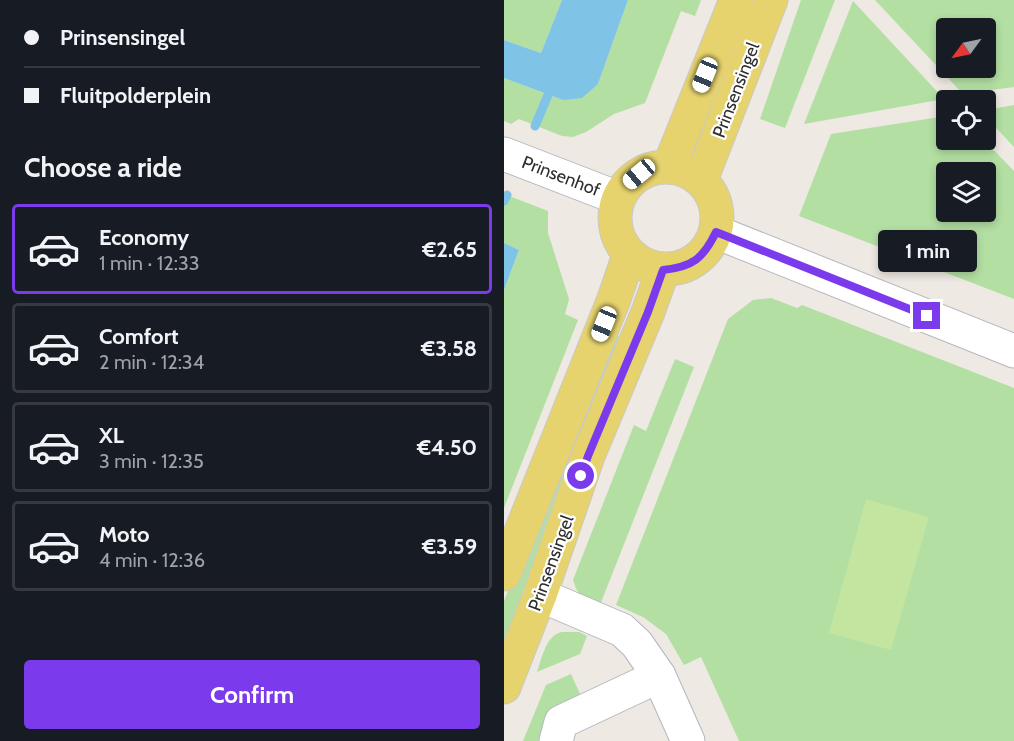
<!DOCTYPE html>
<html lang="en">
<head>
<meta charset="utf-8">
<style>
  body { margin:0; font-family:Cabin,sans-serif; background:#20242c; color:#f1f3f6; height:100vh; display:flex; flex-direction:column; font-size:22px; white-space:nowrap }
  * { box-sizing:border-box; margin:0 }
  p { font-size:20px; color:#9ea1a6 }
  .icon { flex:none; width:33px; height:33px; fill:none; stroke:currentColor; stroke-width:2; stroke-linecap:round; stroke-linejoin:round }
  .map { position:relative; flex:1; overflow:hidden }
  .sheet { display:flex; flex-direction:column; background:#171b24; width:504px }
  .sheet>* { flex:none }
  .banner { display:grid; align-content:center; height:132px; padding:0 24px; background:#171b24 }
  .needle { width:39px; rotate:237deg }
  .controls { position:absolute; left:432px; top:18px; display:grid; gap:12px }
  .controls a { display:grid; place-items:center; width:60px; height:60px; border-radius:6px; background:#171b24; box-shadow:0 3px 9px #0003; font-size:30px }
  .end { position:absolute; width:27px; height:27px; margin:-14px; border:8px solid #7c3aed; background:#fff; box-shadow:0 0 0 3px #fff }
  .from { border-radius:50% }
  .bubble { position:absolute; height:42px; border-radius:6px; background:#171b24; box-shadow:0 3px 9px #0003; font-size:20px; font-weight:800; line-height:42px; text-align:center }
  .car { position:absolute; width:18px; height:36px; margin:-18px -9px; border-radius:8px; box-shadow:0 0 4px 2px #0007; background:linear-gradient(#fff 24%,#345 0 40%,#fff 0 76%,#345 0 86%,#fff 0) }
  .banner b { display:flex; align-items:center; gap:21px; height:57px; font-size:22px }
  .banner b+b { border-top:2px solid #363941 }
  .banner i { width:15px; height:15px; background:#f1f3f6 }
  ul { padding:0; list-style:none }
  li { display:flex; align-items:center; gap:18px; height:90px; margin:0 12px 9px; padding:0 12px; border:3px solid #363941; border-radius:6px }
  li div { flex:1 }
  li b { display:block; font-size:22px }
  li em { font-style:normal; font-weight:800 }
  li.on { border-color:#7c3aed }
  li>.icon { width:54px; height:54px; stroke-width:1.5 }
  h2 { padding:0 24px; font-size:27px; line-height:72px }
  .primary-button { display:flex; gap:12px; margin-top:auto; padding:12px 24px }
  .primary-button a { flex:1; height:69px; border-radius:6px; background:#7c3aed; color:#fff; font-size:24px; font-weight:800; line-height:69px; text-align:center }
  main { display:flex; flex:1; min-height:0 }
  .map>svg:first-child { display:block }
</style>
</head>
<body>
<main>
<section class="sheet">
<div class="banner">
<b><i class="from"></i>Prinsensingel</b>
<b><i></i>Fluitpolderplein</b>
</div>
<h2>Choose a ride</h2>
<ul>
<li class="on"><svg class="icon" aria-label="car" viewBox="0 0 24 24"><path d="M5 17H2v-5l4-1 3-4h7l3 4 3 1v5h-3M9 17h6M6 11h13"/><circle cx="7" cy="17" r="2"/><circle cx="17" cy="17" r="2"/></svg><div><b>Economy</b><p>1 min · 12:33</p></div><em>€2.65</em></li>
<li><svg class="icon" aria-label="car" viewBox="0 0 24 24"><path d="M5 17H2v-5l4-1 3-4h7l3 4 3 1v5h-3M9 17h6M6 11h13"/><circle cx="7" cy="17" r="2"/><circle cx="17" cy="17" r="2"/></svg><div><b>Comfort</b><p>2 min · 12:34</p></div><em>€3.58</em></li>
<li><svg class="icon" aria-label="car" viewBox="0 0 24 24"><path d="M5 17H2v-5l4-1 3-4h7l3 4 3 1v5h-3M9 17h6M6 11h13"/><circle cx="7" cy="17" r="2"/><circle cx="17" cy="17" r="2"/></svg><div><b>XL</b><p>3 min · 12:35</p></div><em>€4.50</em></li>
<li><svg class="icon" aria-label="car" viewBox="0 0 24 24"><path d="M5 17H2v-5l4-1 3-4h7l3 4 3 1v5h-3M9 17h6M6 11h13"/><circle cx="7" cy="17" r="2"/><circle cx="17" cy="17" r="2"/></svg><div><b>Moto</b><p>4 min · 12:36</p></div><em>€3.59</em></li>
</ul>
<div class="primary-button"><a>Confirm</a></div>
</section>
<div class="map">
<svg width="510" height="741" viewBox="0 0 510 741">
  <rect width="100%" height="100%" fill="#eee9e2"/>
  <!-- green -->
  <g fill="#b3dfa3" fill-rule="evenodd">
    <polygon points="0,0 58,0 37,53 0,40"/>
    <polygon points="124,0 197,0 191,16 177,11 141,103 110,114 82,132 69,137 58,136 15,119 7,124 0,121 0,78 59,100 94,84"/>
    <polygon points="297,0 331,0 281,128 256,119"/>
    <path d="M371,0H510V87L459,94ZM442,28H482V68H442Z"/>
    <polygon points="349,1 440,99 300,124"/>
    <polygon points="510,105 510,147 482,117 482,110"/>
    <path d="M442,116V140H480L510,171V299L295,216L327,134ZM442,172H482V212H442Z"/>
    <polygon points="0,194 44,211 44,233 65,299 61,314 74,320 0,508 0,290 15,250 0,243"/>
    <polygon points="267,298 293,308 298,305 510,388 510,741 235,741 197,657 180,665 162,634 139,617 112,605 224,319 249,300"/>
    <polygon points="106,333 122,339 0,660 0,601"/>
    <path d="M171,359L190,367L94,610C80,601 74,596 69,580L130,425L142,431Z"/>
    <path d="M58,632H75L83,636L76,654L33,672C38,658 42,635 58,632Z"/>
    <polygon points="67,674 76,694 60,702 44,741 19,741 42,685"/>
  </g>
  <!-- pitch -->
  <polygon fill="#c3e5a0" points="362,499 425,517 387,650 325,633"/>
  <!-- water -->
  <g fill="#7fc3e6">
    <polygon points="58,0 124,0 94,84 78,98 59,100 0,78 0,40 37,53"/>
    <polygon points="0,243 15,250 0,290"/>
  </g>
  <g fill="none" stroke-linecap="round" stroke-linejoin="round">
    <!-- stream -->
    <g stroke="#7fc3e6" stroke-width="9">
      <polyline points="31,126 44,95"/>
      <polyline points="0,201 3,195"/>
    </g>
    <defs>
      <g id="minor">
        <polyline points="0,154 114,198"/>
        <polyline points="212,232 510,351"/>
        <polyline points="36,595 118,630 133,644 155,676 184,741"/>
        <polyline points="52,741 57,722 155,676"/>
      </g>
      <g id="major">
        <circle cx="162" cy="218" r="51"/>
        <polyline points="165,167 232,0"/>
        <polyline points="197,180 267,0"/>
        <polyline points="0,574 110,299 125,255"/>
        <polyline points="0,687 36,595 84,456 144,312 159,270"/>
      </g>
    </defs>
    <!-- minor casing -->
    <use href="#minor" stroke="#b5b6c0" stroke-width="35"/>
    <!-- major casing -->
    <use href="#major" stroke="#c9c9c9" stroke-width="35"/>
    <!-- minor -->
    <use href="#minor" stroke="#fff" stroke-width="33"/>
    <!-- major -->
    <use href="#major" stroke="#e6d36e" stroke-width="33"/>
  </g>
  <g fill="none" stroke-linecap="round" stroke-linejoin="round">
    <!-- route -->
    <path stroke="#7c3aed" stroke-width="8" d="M77,476L84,456L144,312L159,270C188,267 199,259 212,232L423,316"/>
  </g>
  <g text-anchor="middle" stroke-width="4.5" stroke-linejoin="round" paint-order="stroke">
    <!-- street labels -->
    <g font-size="18" fill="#2e2e2e" stroke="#fff">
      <text transform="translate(232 90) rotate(-69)" y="6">Prinsensingel</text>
      <text transform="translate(57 176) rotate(21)" y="6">Prinsenhof</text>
      <text transform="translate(47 563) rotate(-70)" y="6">Prinsensingel</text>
    </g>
  </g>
</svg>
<div class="controls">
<a><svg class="needle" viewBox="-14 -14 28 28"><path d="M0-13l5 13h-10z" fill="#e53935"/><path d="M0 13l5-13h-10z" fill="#9ea1a6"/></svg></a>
<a><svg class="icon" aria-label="locate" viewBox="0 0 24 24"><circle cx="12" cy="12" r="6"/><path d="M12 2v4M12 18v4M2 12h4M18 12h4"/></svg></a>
<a><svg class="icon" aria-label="layers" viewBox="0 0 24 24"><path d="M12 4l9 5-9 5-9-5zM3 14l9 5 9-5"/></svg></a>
</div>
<i class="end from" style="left:77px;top:476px"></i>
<i class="end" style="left:423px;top:316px"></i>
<div class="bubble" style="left:374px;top:230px;width:99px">1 min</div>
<i class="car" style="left:201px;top:75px;rotate:202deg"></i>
<i class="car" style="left:135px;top:174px;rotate:230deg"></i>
<i class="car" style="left:100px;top:324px;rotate:202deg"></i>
</div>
</main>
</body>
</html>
